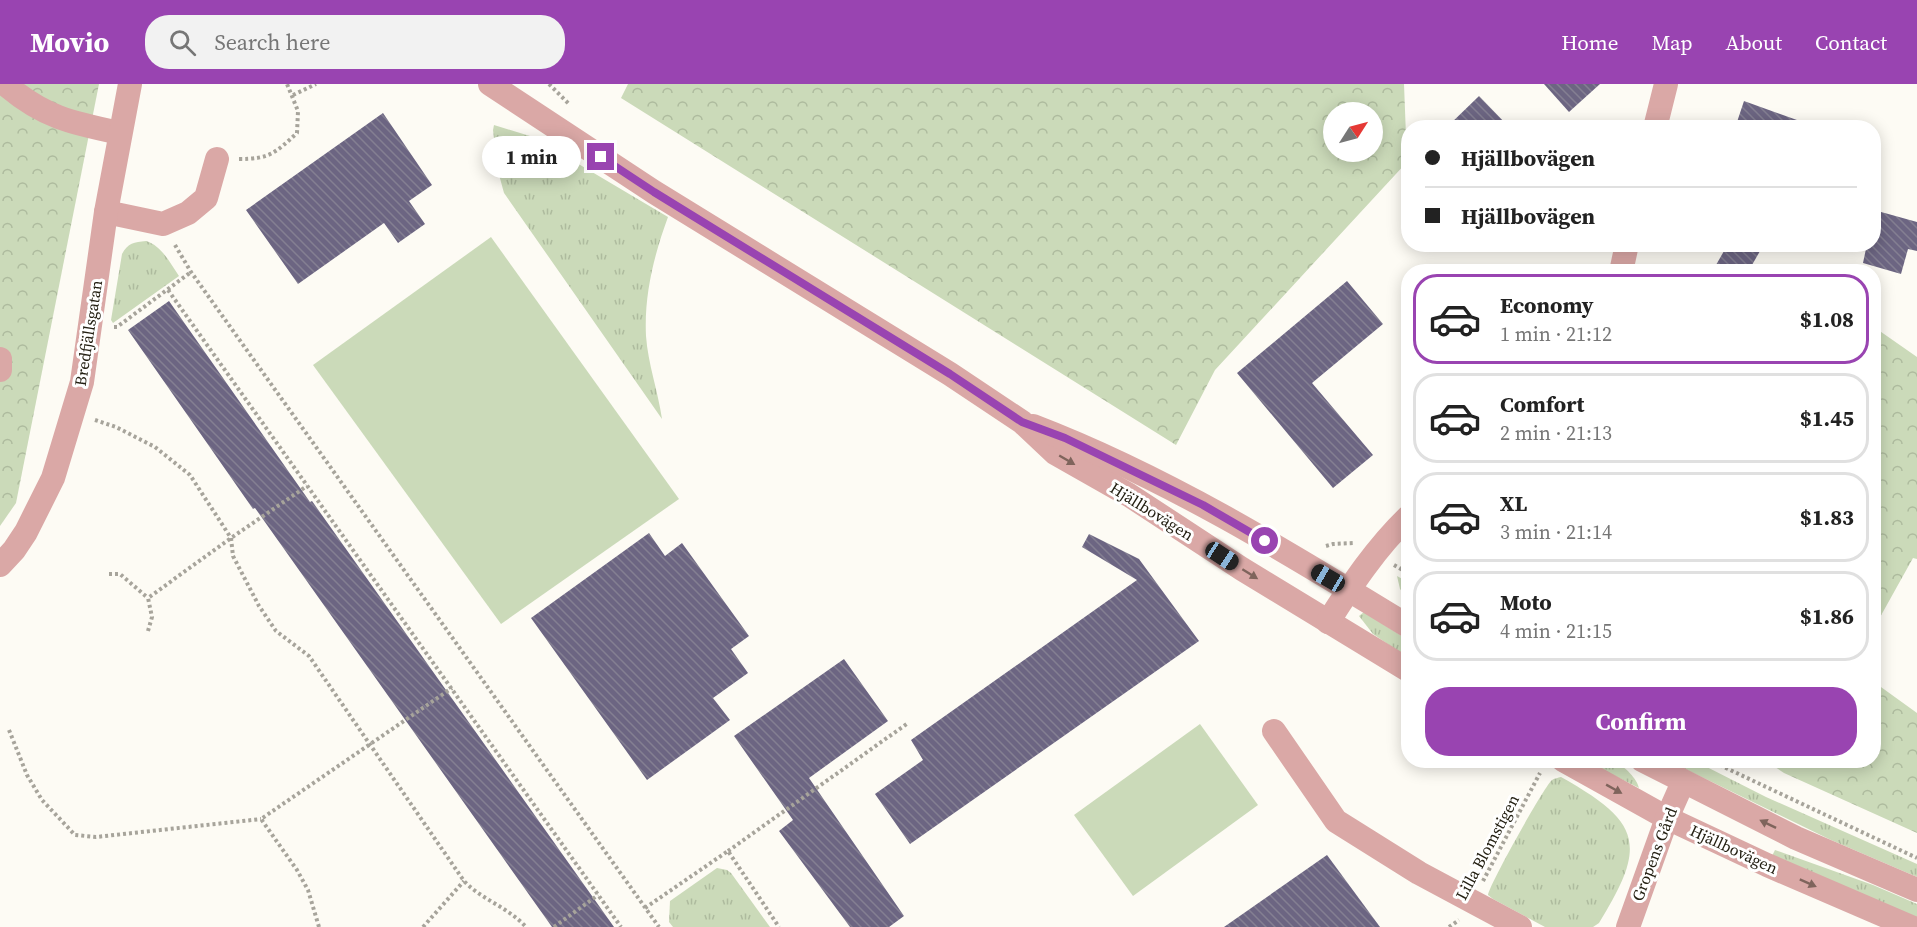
<!DOCTYPE html>
<html lang="en">
<head>
<meta charset="utf-8">
<style>
  body { margin:0; font-family:"Source Serif 4",serif; background:#f2f2f2; color:#222; height:100vh; display:flex; flex-direction:column; font-size:22px; white-space:nowrap }
  * { box-sizing:border-box; margin:0 }
  p { font-size:20px; color:#767676 }
  .icon { flex:none; width:33px; height:33px; fill:none; stroke:currentColor; stroke-width:2; stroke-linecap:round; stroke-linejoin:round }
  .map { position:relative; flex:1; overflow:hidden }
  .side { position:absolute; left:1401px; top:180px; width:480px; height:504px; display:flex; flex-direction:column; background:#fff; border-radius:24px; box-shadow:0 3px 15px #0003 }
  .side>* { flex:none }
  .guide { position:absolute; left:1401px; top:36px; width:480px; height:132px; border-radius:24px; box-shadow:0 3px 15px #0003; display:grid; align-content:center; height:132px; padding:0 24px; background:#fff }
  .needle { width:39px; rotate:54deg }
  .buttons { position:absolute; left:1323px; top:18px; display:grid; gap:12px }
  .buttons a { display:grid; place-items:center; width:60px; height:60px; border-radius:50%; background:#fff; box-shadow:0 3px 15px #0003; font-size:30px }
  .end { position:absolute; width:27px; height:27px; margin:-14px; border:8px solid #9944b1; background:#fff; box-shadow:0 0 0 3px #fff }
  .from { border-radius:50% }
  .bubble { position:absolute; height:42px; border-radius:21px; background:#fff; box-shadow:0 3px 15px #0003; font-size:20px; font-weight:700; line-height:42px; text-align:center }
  .car { position:absolute; width:18px; height:36px; margin:-18px -9px; border-radius:8px; box-shadow:0 0 4px 2px #0007; background:linear-gradient(#222 24%,#8ab4d8 0 40%,#222 0 76%,#8ab4d8 0 86%,#222 0) }
  .guide b { display:flex; align-items:center; gap:21px; height:57px; font-size:22px }
  .guide b+b { border-top:2px solid #e0e0e0 }
  .guide i { width:15px; height:15px; background:#222 }
  ul { padding:10px 0 0; list-style:none }
  li { display:flex; align-items:center; gap:18px; height:90px; margin:0 12px 9px; padding:0 12px; border:3px solid #e0e0e0; border-radius:24px }
  li div { flex:1 }
  li b { display:block; font-size:22px }
  li em { font-style:normal; font-weight:700 }
  li.current { border-color:#9944b1 }
  li>.icon { width:54px; height:54px; stroke-width:1.5 }
  .button { display:flex; gap:12px; margin-top:auto; padding:12px 24px }
  .button a { flex:1; height:69px; border-radius:24px; background:#9944b1; color:#fff; font-size:24px; font-weight:700; line-height:69px; text-align:center }
  header { display:flex; align-items:center; gap:36px; box-sizing:border-box; height:84px; padding:0 30px; background:#9944b1; color:#fff }
  header strong { font-size:28px }
  nav { display:flex; gap:33px; margin-inline-start:auto; font-size:21px }
  .search { width:420px; height:54px; background:#f2f2f2; display:flex; align-items:center; gap:15px; box-sizing:border-box; padding:0 21px; border-radius:24px; color:#767676; font-size:22px }
  .map>svg:first-child { display:block }
</style>
</head>
<body>
<header>
<strong>Movio</strong>
<div class="search"><svg class="icon" aria-label="search" viewBox="0 0 24 24"><circle cx="10" cy="10" r="6"/><path d="M15 15l6 6"/></svg>Search here</div>
<nav><a>Home</a><a>Map</a><a>About</a><a>Contact</a></nav>
</header>
<div class="map">
<svg width="1917" height="843" viewBox="0 0 1917 843">
  <defs>
    <pattern id="grass-tufts" width="24" height="20" patternUnits="userSpaceOnUse" patternTransform="scale(1.5)"><rect width="24" height="20" fill="#cbdab9"/><path d="M3 7l-1-3M5 7V3M7 7l1-3M15 17l-1-3M17 17v-4M19 17l1-3" fill="none" stroke="#aebb9e"/></pattern>
    <pattern id="forest-crowns" width="20" height="18" patternUnits="userSpaceOnUse" patternTransform="scale(1.5)"><rect width="20" height="18" fill="#cbdab9"/><path d="M2 6a3 3 0 1 1 6 0M12 15a3 3 0 1 1 6 0" fill="none" stroke="#aebb9e"/></pattern>
    <pattern id="building-back-hatch" width="6" height="6" patternUnits="userSpaceOnUse" patternTransform="scale(1.5)"><rect width="6" height="6" fill="#6c6582"/><path d="M-1 5l2 2M0 0l6 6M5-1l2 2" fill="none" stroke="#847f92"/></pattern>
  </defs>
  <rect width="100%" height="100%" fill="#fdfbf4"/>
  <!-- grass -->
  <g fill="url(#grass-tufts)">
    <path d="M494,41L533,53L668,133C654,171 644,211 646,252C648,280 658,307 662,335L504,109L498,87L493,46Z"/>
    <path d="M146,157C162,162 170,179 179,192L113,239L111,236L122,170C128,159 134,158 146,157Z"/>
    <polygon points="1397,492 1408,498 1408,515 1400,505"/>
    <polygon points="1364,528 1408,556 1408,574 1373,550 1359,532"/>
    <path d="M1585,677C1593,677 1603,675 1611,677C1622,679 1637,694 1639,704Z"/>
    <polygon points="1669,677 1695,677 1766,713 1917,780 1917,793 1831,756"/>
    <path d="M1561,693C1641,738 1648,760 1599,839L1593,843H1545L1493,815L1488,811C1489,801 1544,703 1552,696C1555,694 1558,694 1561,693Z"/>
    <polygon points="1775,766 1873,801 1917,820 1917,836 1772,772"/>
    <polygon points="717,784 727,786 731,789 770,843 673,843 669,838 670,817"/>
  </g>
  <!-- forest -->
  <g fill="url(#forest-crowns)" fill-rule="evenodd">
    <polygon points="0,0 99,0 16,419 0,442"/>
    <path d="M628,0H1404L1407,78L1215,286L1176,361L621,14ZM1372,28V68H1334V28Z"/>
    <polygon points="1874,243 1917,273 1917,475 1913,474 1874,544"/>
    <polygon points="1874,598 1917,629 1917,749 1784,689 1766,677 1874,676"/>
  </g>
  <!-- garden -->
  <g fill="#cbdab9">
    <polygon points="491,153 679,415 501,540 313,281"/>
    <polygon points="1200,640 1258,721 1133,812 1074,731"/>
  </g>
  <!-- building -->
  <g fill="url(#building-back-hatch)">
    <polygon points="1544,0 1600,0 1569,28"/>
    <polygon points="1479,12 1510,44 1446,44"/>
    <polygon points="1744,17 1811,41 1810,44 1735,44"/>
    <polygon points="383,29 432,101 409,117 425,140 398,159 384,139 298,200 246,126"/>
    <polygon points="1874,126 1917,138 1917,167 1908,165 1901,190 1863,179 1867,160 1874,160"/>
    <polygon points="1728,160 1764,160 1748,188 1712,188"/>
    <polygon points="1347,197 1383,240 1312,299 1373,371 1333,404 1237,289"/>
    <polygon points="169,217 310,418 312,417 614,843 552,843 255,424 253,425 128,246"/>
    <polygon points="649,449 665,472 682,459 749,552 731,565 748,589 713,614 730,636 647,696 531,534"/>
    <polygon points="1089,450 1139,475 1199,557 910,760 875,710 923,676 911,656 1137,496 1082,463"/>
    <polygon points="844,575 888,637 809,694 904,832 889,843 850,843 779,747 793,736 734,652"/>
    <polygon points="1327,771 1380,843 1224,843"/>
  </g>
  <g fill="none" stroke-linecap="round" stroke-linejoin="round">
    <!-- path -->
    <g stroke="#a7a49b" stroke-width="4" stroke-dasharray="3 3" stroke-linecap="butt">
      <polyline points="549,0 570,21"/>
      <polyline points="293,11 316,0"/>
      <path d="M239,75C270,75 275,69 297,49L298,27L287,0"/>
      <polyline points="175,161 191,188 659,843"/>
      <polyline points="168,206 621,843"/>
      <polyline points="114,243 117,243 191,188"/>
      <path d="M95,336L116,343L155,363L190,391L231,454L233,472L259,522L276,547L309,572L464,797C482,816 508,823 526,843"/>
      <polyline points="1326,462 1333,460 1353,459"/>
      <polyline points="1394,481 1408,489"/>
      <polyline points="109,490 120,490 148,514"/>
      <polyline points="148,547 152,533 148,514 231,454 307,402"/>
      <polyline points="9,646 27,691 42,716 75,751 96,753 261,735"/>
      <polyline points="1709,676 1917,774"/>
      <polyline points="728,767 908,639"/>
      <polyline points="1483,797 1540,689"/>
      <polyline points="645,824 728,767 779,843"/>
      <polyline points="319,843 308,806 297,786 261,735 452,604"/>
      <polyline points="423,843 464,797"/>
      <polyline points="554,843 598,811"/>
      <polyline points="1449,843 1459,836"/>
    </g>
    <!-- minor -->
    <g stroke="#daa8a6" stroke-width="24">
      <path d="M5,0C43,33 72,39 120,49"/>
      <polyline points="490,0 654,108 950,290 1022,338 1055,369 1129,411 1242,485 1408,586"/>
      <polyline points="1655,44 1666,0"/>
      <polyline points="106,128 163,140 188,129 206,114 217,75"/>
      <polyline points="1621,188 1627,160"/>
      <polyline points="0,275 0,286"/>
      <path d="M1033,342C1164,392 1289,469 1408,542"/>
      <polyline points="0,481 14,466 26,448 53,394 82,298 106,128 130,0"/>
      <path d="M1328,538C1352,500 1376,464 1408,433"/>
      <polyline points="1274,647 1336,737 1419,789 1520,843"/>
      <polyline points="1563,676 1667,734 1767,781 1911,843"/>
      <polyline points="1642,676 1796,754 1917,806"/>
      <polyline points="1628,843 1667,734 1683,698"/>
    </g>
  </g>
  <!-- one-way arrows -->
  <defs><path id="oneway-solid" d="M-6-.8H1V-3.2L6.5 0L1 3.2V.8H-6Z" transform="scale(1.5)"/></defs>
  <g fill="#7f645c">
    <use href="#oneway-solid" transform="translate(1067 376) rotate(30)"/>
    <use href="#oneway-solid" transform="translate(1250 490) rotate(32)"/>
    <use href="#oneway-solid" transform="translate(1614 705) rotate(29)"/>
    <use href="#oneway-solid" transform="translate(1768 740) rotate(-154)"/>
    <use href="#oneway-solid" transform="translate(1808 799) rotate(24)"/>
  </g>
  <g fill="none" stroke-linecap="round" stroke-linejoin="round">
    <!-- route -->
    <polyline stroke="#9944b1" stroke-width="8" points="601,73 654,108 950,290 1022,338 1065,354 1203,421 1265,457"/>
  </g>
  <g text-anchor="middle" stroke-width="6" stroke-linejoin="round" paint-order="stroke">
    <!-- street labels -->
    <g font-size="16" fill="#242013" stroke="#fff">
      <text transform="translate(88 249) rotate(-81)" y="6">Bredfjällsgatan</text>
      <text transform="translate(1152 427) rotate(32)" y="6">Hjällbovägen</text>
      <text transform="translate(1487 763) rotate(-62)" y="6">Lilla Blomstigen</text>
      <text transform="translate(1734 765) rotate(25)" y="6">Hjällbovägen</text>
      <text transform="translate(1654 770) rotate(-69)" y="6">Gropens Gård</text>
    </g>
  </g>
</svg>
<div class="buttons">
<a><svg class="needle" viewBox="-14 -14 28 28"><path d="M0-13l5 13h-10z" fill="#e53935"/><path d="M0 13l5-13h-10z" fill="#767676"/></svg></a>
</div>
<i class="end from" style="left:1265px;top:457px"></i>
<i class="end" style="left:601px;top:73px"></i>
<div class="bubble" style="left:482px;top:52px;width:99px">1 min</div>
<i class="car" style="left:1222px;top:472px;rotate:123deg"></i>
<i class="car" style="left:1328px;top:494px;rotate:300deg"></i>
<div class="guide">
<b><i class="from"></i>Hjällbovägen</b>
<b><i></i>Hjällbovägen</b>
</div>
<section class="side">
<ul>
<li class="current"><svg class="icon" aria-label="car" viewBox="0 0 24 24"><path d="M5 17H2v-5l4-1 3-4h7l3 4 3 1v5h-3M9 17h6M6 11h13"/><circle cx="7" cy="17" r="2"/><circle cx="17" cy="17" r="2"/></svg><div><b>Economy</b><p>1 min · 21:12</p></div><em>$1.08</em></li>
<li><svg class="icon" aria-label="car" viewBox="0 0 24 24"><path d="M5 17H2v-5l4-1 3-4h7l3 4 3 1v5h-3M9 17h6M6 11h13"/><circle cx="7" cy="17" r="2"/><circle cx="17" cy="17" r="2"/></svg><div><b>Comfort</b><p>2 min · 21:13</p></div><em>$1.45</em></li>
<li><svg class="icon" aria-label="car" viewBox="0 0 24 24"><path d="M5 17H2v-5l4-1 3-4h7l3 4 3 1v5h-3M9 17h6M6 11h13"/><circle cx="7" cy="17" r="2"/><circle cx="17" cy="17" r="2"/></svg><div><b>XL</b><p>3 min · 21:14</p></div><em>$1.83</em></li>
<li><svg class="icon" aria-label="car" viewBox="0 0 24 24"><path d="M5 17H2v-5l4-1 3-4h7l3 4 3 1v5h-3M9 17h6M6 11h13"/><circle cx="7" cy="17" r="2"/><circle cx="17" cy="17" r="2"/></svg><div><b>Moto</b><p>4 min · 21:15</p></div><em>$1.86</em></li>
</ul>
<div class="button"><a>Confirm</a></div>
</section>
</div>
</body>
</html>
